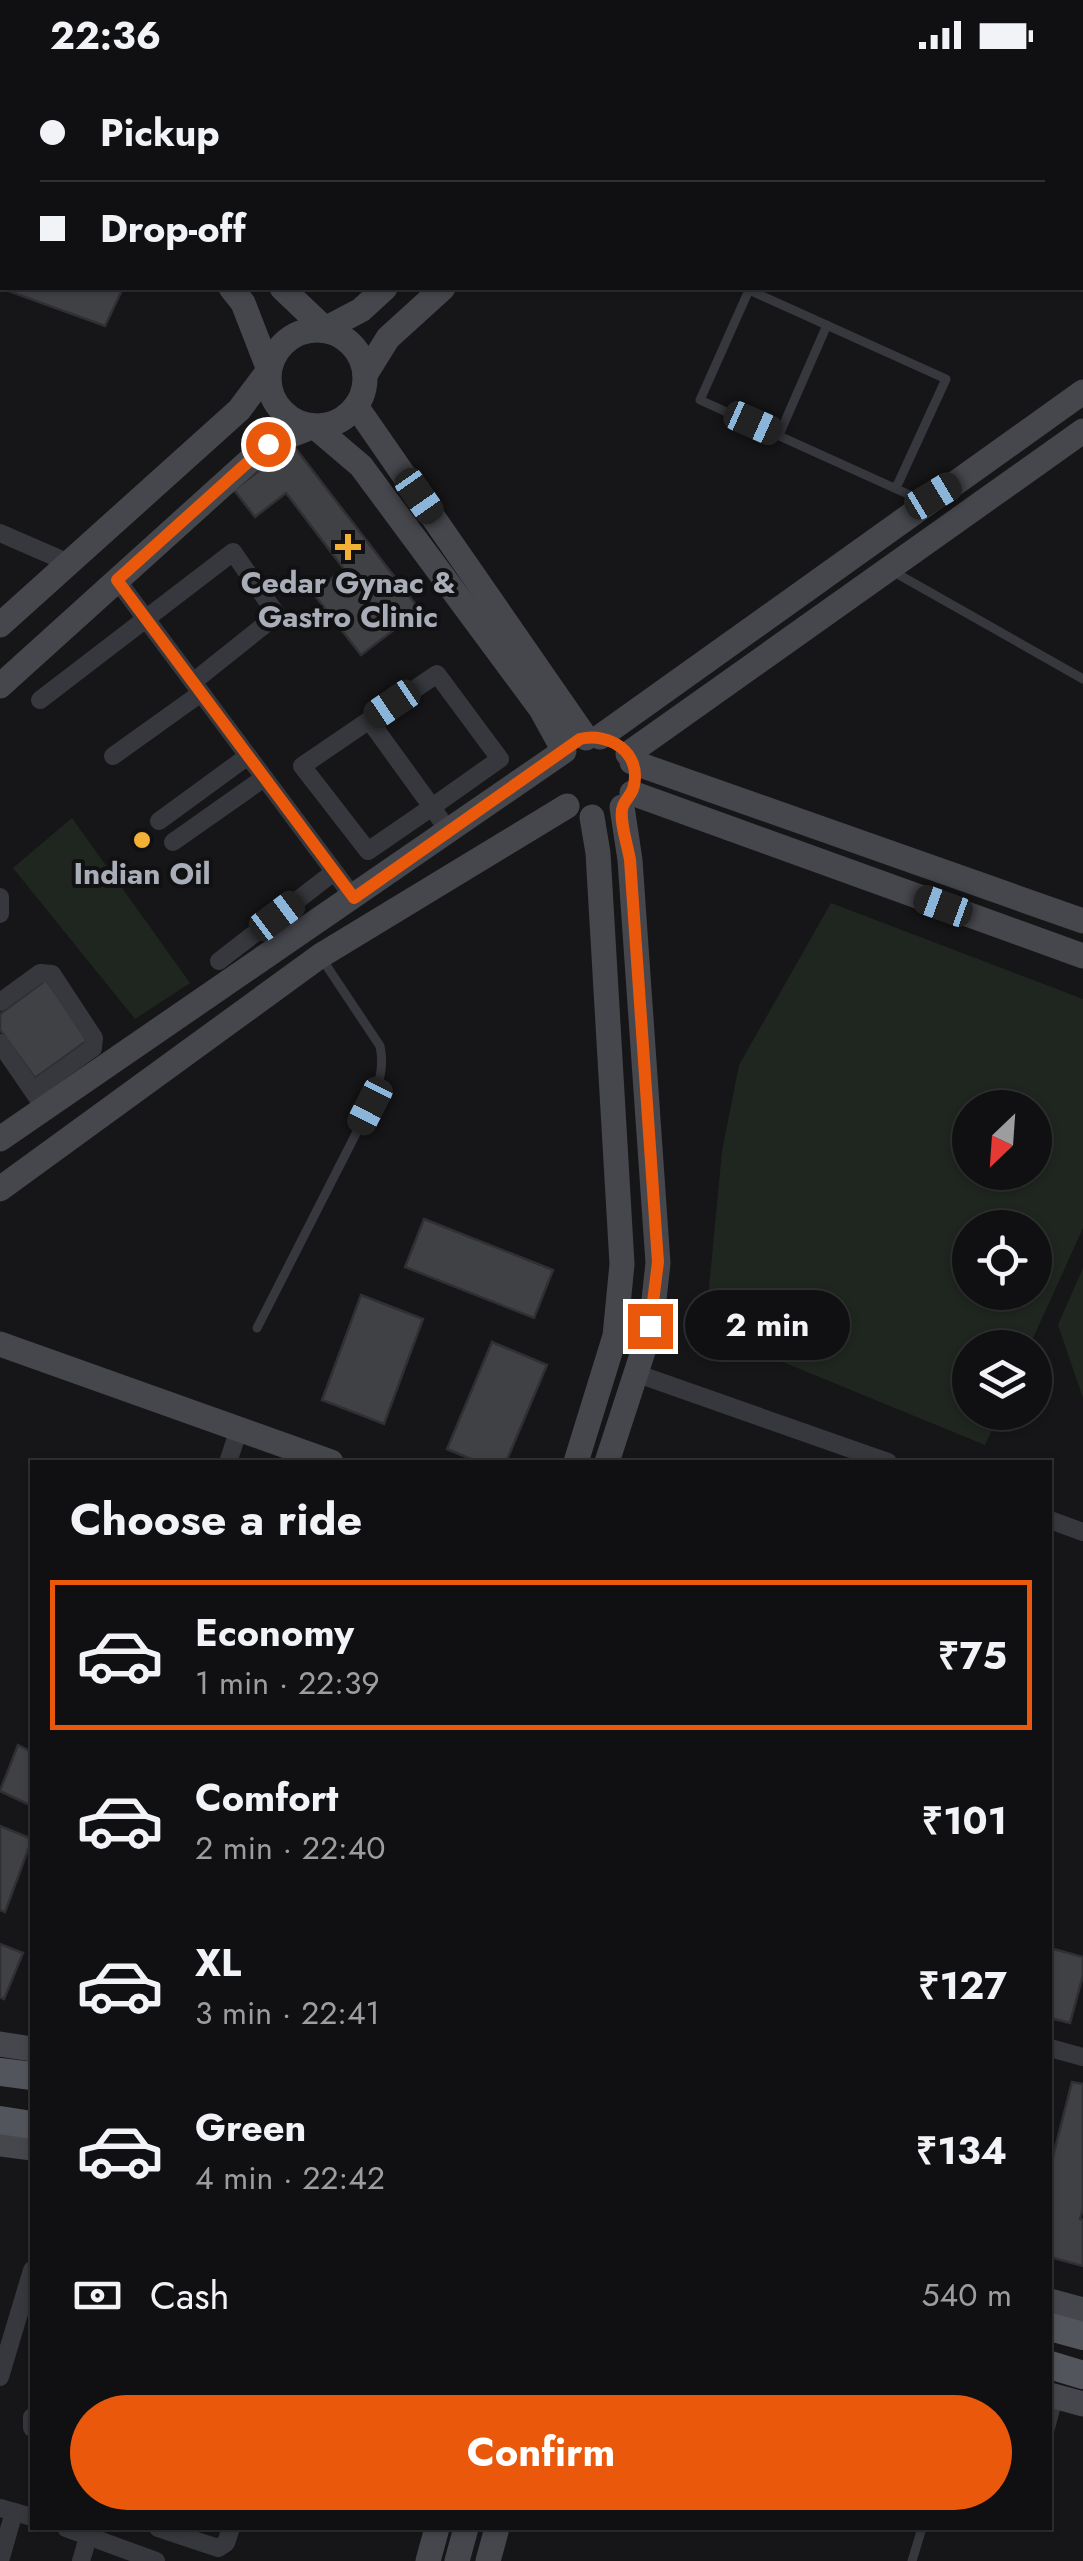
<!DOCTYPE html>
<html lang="en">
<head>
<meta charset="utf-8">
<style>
  body { margin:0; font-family:Jost,sans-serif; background:#1e1e20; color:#f1f3f6; height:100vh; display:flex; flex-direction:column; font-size:38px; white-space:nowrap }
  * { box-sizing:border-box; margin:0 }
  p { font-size:32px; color:#9c9d9f }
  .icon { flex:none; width:55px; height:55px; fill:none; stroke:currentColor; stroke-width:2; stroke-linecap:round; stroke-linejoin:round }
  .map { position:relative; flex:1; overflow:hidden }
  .panel { position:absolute; left:30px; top:1390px; width:1022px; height:1070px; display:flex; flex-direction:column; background:#101012; border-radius:0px; box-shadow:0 2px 8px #0004,0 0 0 2px #303032 }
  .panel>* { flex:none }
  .hud { position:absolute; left:0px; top:0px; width:1085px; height:220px; box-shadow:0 2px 8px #0004,0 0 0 2px #303032; display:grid; align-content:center; height:220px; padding:0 40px; background:#101012 }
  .needle { width:65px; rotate:205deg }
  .fabs { position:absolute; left:952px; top:1020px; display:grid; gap:20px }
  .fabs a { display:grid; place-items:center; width:100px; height:100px; border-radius:50%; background:#101012; box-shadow:0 2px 8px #0004,0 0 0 2px #303032; font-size:50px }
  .end { position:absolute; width:45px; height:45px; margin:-22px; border:12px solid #ea580c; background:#fff; box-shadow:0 0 0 5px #fff }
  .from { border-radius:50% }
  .bubble { position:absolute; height:70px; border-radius:35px; background:#101012; box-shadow:0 2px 8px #0004,0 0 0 2px #303032; font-size:32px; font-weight:700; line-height:70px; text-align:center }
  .car { position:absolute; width:30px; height:60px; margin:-30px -15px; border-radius:12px; box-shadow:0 0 8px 2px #0007; background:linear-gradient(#222 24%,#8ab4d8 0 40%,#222 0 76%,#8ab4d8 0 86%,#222 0) }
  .hud b { display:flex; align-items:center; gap:35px; height:95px; font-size:38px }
  .hud b+b { border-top:2px solid #303032 }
  .hud i { width:25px; height:25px; background:#f1f3f6 }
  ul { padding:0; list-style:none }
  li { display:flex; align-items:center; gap:30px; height:150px; margin:0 20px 15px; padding:0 20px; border:5px solid transparent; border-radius:0px }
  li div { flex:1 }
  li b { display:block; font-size:38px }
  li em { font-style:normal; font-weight:700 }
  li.selected { border-color:#ea580c }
  li>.icon { width:90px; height:90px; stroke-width:1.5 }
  h2 { padding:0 40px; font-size:45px; line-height:120px }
  .pay { display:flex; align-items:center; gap:25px; height:110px; padding:0 40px; font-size:38px }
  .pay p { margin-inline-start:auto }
  .cta { display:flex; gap:20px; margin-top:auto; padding:20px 40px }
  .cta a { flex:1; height:115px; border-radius:60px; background:#ea580c; color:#fff; font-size:40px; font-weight:700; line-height:115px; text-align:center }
  .status { display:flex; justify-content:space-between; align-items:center; height:70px; padding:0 50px; background:#101012; direction:ltr }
  .status svg { height:28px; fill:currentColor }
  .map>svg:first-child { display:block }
</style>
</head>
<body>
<div class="status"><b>22:36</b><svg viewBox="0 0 49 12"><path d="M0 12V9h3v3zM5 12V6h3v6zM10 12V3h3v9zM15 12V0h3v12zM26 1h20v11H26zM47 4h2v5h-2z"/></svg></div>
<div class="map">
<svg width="1083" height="2491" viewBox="0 0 1083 2491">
  <rect width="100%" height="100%" fill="#161618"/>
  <!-- green -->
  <g fill="#1e261f" fill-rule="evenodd">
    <polygon points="72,748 190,913 135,949 13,798"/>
    <path d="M831,833L1083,929V1158L1029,1277L970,1278V1342L1000,1343L985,1375L705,1260L722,1081L739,995ZM970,1038H1035V1102H970ZM970,1158H1035V1222H970Z"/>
    <polygon points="1083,1198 1083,1328 1058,1255"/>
  </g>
  <!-- building -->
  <g fill="#404145" stroke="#303034" stroke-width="2.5">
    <polygon points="2,44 2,218 123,218 105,256 0,218"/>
    <polygon points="293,375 420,540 361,585 313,523 344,499 286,423 255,447 234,420"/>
    <polygon points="46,910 89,969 35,1008 0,960 0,944"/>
    <polygon points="424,1149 553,1200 534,1248 405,1197"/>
    <polygon points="361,1225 423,1249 384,1354 322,1330"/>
    <polygon points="492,1272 547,1295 506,1392 478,1392 447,1379"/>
    <polygon points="18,1675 32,1682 32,1736 0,1721"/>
    <polygon points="0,1756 32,1769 5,1842 0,1840"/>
    <polygon points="0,1874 23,1883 4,1929 0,1927"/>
    <polygon points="1050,1878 1083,1887 1083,1905 1070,1953 1050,1948"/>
    <polygon points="1072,2012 1083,2014 1083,2138 1080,2149 1083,2150 1083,2196 1050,2187 1050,2098"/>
  </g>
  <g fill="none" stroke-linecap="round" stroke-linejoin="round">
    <!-- lane -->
    <g stroke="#37383d" stroke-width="9">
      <polyline points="779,365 827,255"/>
      <polyline points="896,418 946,309 749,220 700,330 923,431"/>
      <polyline points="894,502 1083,609"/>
      <path d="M257,1258L370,1036C378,1015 385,999 380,976L322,889"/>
      <polyline points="1050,2360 1058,2330"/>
      <polyline points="912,2491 922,2458"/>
    </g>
    <!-- street -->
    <g stroke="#37383d" stroke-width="18">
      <polyline points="0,463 69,493"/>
      <polyline points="117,510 354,828"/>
      <polyline points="40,630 233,482 277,545 193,612"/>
      <polyline points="369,650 432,737 500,689 437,604 302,696 368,781 432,737 449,762"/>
      <polyline points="113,686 201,623"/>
      <polyline points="159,751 248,686"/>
      <polyline points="173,772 264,708"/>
      <polyline points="0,827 0,844"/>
      <polyline points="219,891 334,802"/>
      <polyline points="0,932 40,903 52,904 94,968 93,978 33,1021"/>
      <polyline points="0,973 39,1030"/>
      <polyline points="635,1303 888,1392"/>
      <polyline points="228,1392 239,1359"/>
      <polyline points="1050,1450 1083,1462"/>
      <polyline points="1050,1978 1083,1987"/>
      <polyline points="0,2307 32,2200"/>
      <polyline points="32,2347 32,2358"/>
      <polyline points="0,2438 32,2447"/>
      <polyline points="66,2458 156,2491"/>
      <polyline points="158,2458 218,2478 226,2473 231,2458"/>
      <polyline points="0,2491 14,2442"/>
      <polyline points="81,2491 89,2464"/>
    </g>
    <!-- secondary -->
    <g stroke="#45474d" stroke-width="25">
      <polyline points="70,0 72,2"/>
      <polyline points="120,0 121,2"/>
      <polyline points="620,2 623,0"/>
      <polyline points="681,2 684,0"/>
      <polyline points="282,218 325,259 361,240 385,218"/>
      <circle cx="317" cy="308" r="48"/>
      <polyline points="365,305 388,268 443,218"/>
      <polyline points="356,336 586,668"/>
      <polyline points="0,555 239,340 269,300 243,233 231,218"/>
      <polyline points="0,616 268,374 314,356 361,396 541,639 564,681 0,1069"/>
      <polyline points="600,667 1083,322"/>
      <polyline points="628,684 1083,361"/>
      <polyline points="632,692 1083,851"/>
      <polyline points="632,723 1083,886"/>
      <polyline points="0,1119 320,886 567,736"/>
      <polyline points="0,1274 331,1392"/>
      <polyline points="576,1392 615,1266 622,1194 598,783 592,747"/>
      <polyline points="607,1392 651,1257 658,1193 630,790 622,737"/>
      <polyline points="0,1974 32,1979"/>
      <polyline points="0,2074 32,2078"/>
      <polyline points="1050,2231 1083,2240"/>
      <polyline points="1050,2325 1083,2334"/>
      <polyline points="428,2491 437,2458"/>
      <polyline points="457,2491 466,2458"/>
      <polyline points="488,2491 497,2458"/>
    </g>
    <!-- primary -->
    <g stroke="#53555c" stroke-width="28">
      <polyline points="0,2002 32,2006"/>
      <polyline points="0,2050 32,2055"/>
      <polyline points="1050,2257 1083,2266"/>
      <polyline points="1050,2295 1083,2305"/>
    </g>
  </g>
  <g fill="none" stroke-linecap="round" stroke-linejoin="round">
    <!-- route -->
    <path stroke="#ea580c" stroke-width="12" d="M268,374L117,510L354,828L580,669C609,662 641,682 634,715C633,724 626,728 623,736C618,748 628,776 630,790L658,1192L650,1256"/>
  </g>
  <!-- markers -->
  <g fill="#f2b134" stroke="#111113" stroke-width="4">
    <path d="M343 462h10v10h10v10h-10v10h-10v-10h-10v-10h10z"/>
    <circle cx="142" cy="770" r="10"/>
  </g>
  <g text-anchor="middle" stroke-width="8" stroke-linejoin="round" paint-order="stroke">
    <!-- poi labels -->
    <g font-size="30" font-weight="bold" fill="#a8adb8" stroke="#111113">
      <text x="348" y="523">Cedar Gynac &amp;<tspan x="348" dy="34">Gastro Clinic</tspan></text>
      <text x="142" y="814">Indian Oil</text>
    </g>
  </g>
</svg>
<div class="fabs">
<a><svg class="needle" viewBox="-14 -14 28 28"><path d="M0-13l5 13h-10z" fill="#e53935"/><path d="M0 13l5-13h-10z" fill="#9c9d9f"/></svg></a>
<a><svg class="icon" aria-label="locate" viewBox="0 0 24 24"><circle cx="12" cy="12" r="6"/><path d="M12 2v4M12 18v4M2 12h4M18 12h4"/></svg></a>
<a><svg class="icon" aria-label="layers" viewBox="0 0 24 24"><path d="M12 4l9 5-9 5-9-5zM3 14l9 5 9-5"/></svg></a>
</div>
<i class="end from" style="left:268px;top:374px"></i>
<i class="end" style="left:650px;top:1256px"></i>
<div class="bubble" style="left:685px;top:1220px;width:165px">2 min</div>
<i class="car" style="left:753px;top:353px;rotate:114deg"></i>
<i class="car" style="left:419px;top:426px;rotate:145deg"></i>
<i class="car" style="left:933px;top:426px;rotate:59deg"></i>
<i class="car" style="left:392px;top:634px;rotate:236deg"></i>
<i class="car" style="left:943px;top:836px;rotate:290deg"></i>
<i class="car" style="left:277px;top:846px;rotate:53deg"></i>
<i class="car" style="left:370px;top:1036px;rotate:207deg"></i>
<div class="hud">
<b><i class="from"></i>Pickup</b>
<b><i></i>Drop-off</b>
</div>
<section class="panel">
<h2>Choose a ride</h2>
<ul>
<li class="selected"><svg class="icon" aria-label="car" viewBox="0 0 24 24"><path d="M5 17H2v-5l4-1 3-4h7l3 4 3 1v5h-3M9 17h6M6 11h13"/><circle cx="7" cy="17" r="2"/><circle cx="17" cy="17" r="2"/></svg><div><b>Economy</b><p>1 min · 22:39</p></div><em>₹75</em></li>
<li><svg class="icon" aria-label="car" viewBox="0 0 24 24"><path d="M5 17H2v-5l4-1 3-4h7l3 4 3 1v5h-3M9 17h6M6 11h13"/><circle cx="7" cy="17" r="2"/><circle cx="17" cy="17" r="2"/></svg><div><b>Comfort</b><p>2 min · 22:40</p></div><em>₹101</em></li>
<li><svg class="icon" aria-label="car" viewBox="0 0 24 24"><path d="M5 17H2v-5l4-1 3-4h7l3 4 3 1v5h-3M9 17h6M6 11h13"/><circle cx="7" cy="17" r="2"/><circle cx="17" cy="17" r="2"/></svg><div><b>XL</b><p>3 min · 22:41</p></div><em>₹127</em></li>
<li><svg class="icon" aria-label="car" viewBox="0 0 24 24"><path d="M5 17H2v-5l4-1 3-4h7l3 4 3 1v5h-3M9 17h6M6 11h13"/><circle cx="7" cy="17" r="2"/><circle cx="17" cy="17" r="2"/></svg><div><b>Green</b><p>4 min · 22:42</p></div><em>₹134</em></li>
</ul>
<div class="pay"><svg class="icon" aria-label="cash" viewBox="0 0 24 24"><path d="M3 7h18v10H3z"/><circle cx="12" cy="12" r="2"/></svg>Cash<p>540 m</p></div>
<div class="cta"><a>Confirm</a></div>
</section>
</div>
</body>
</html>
